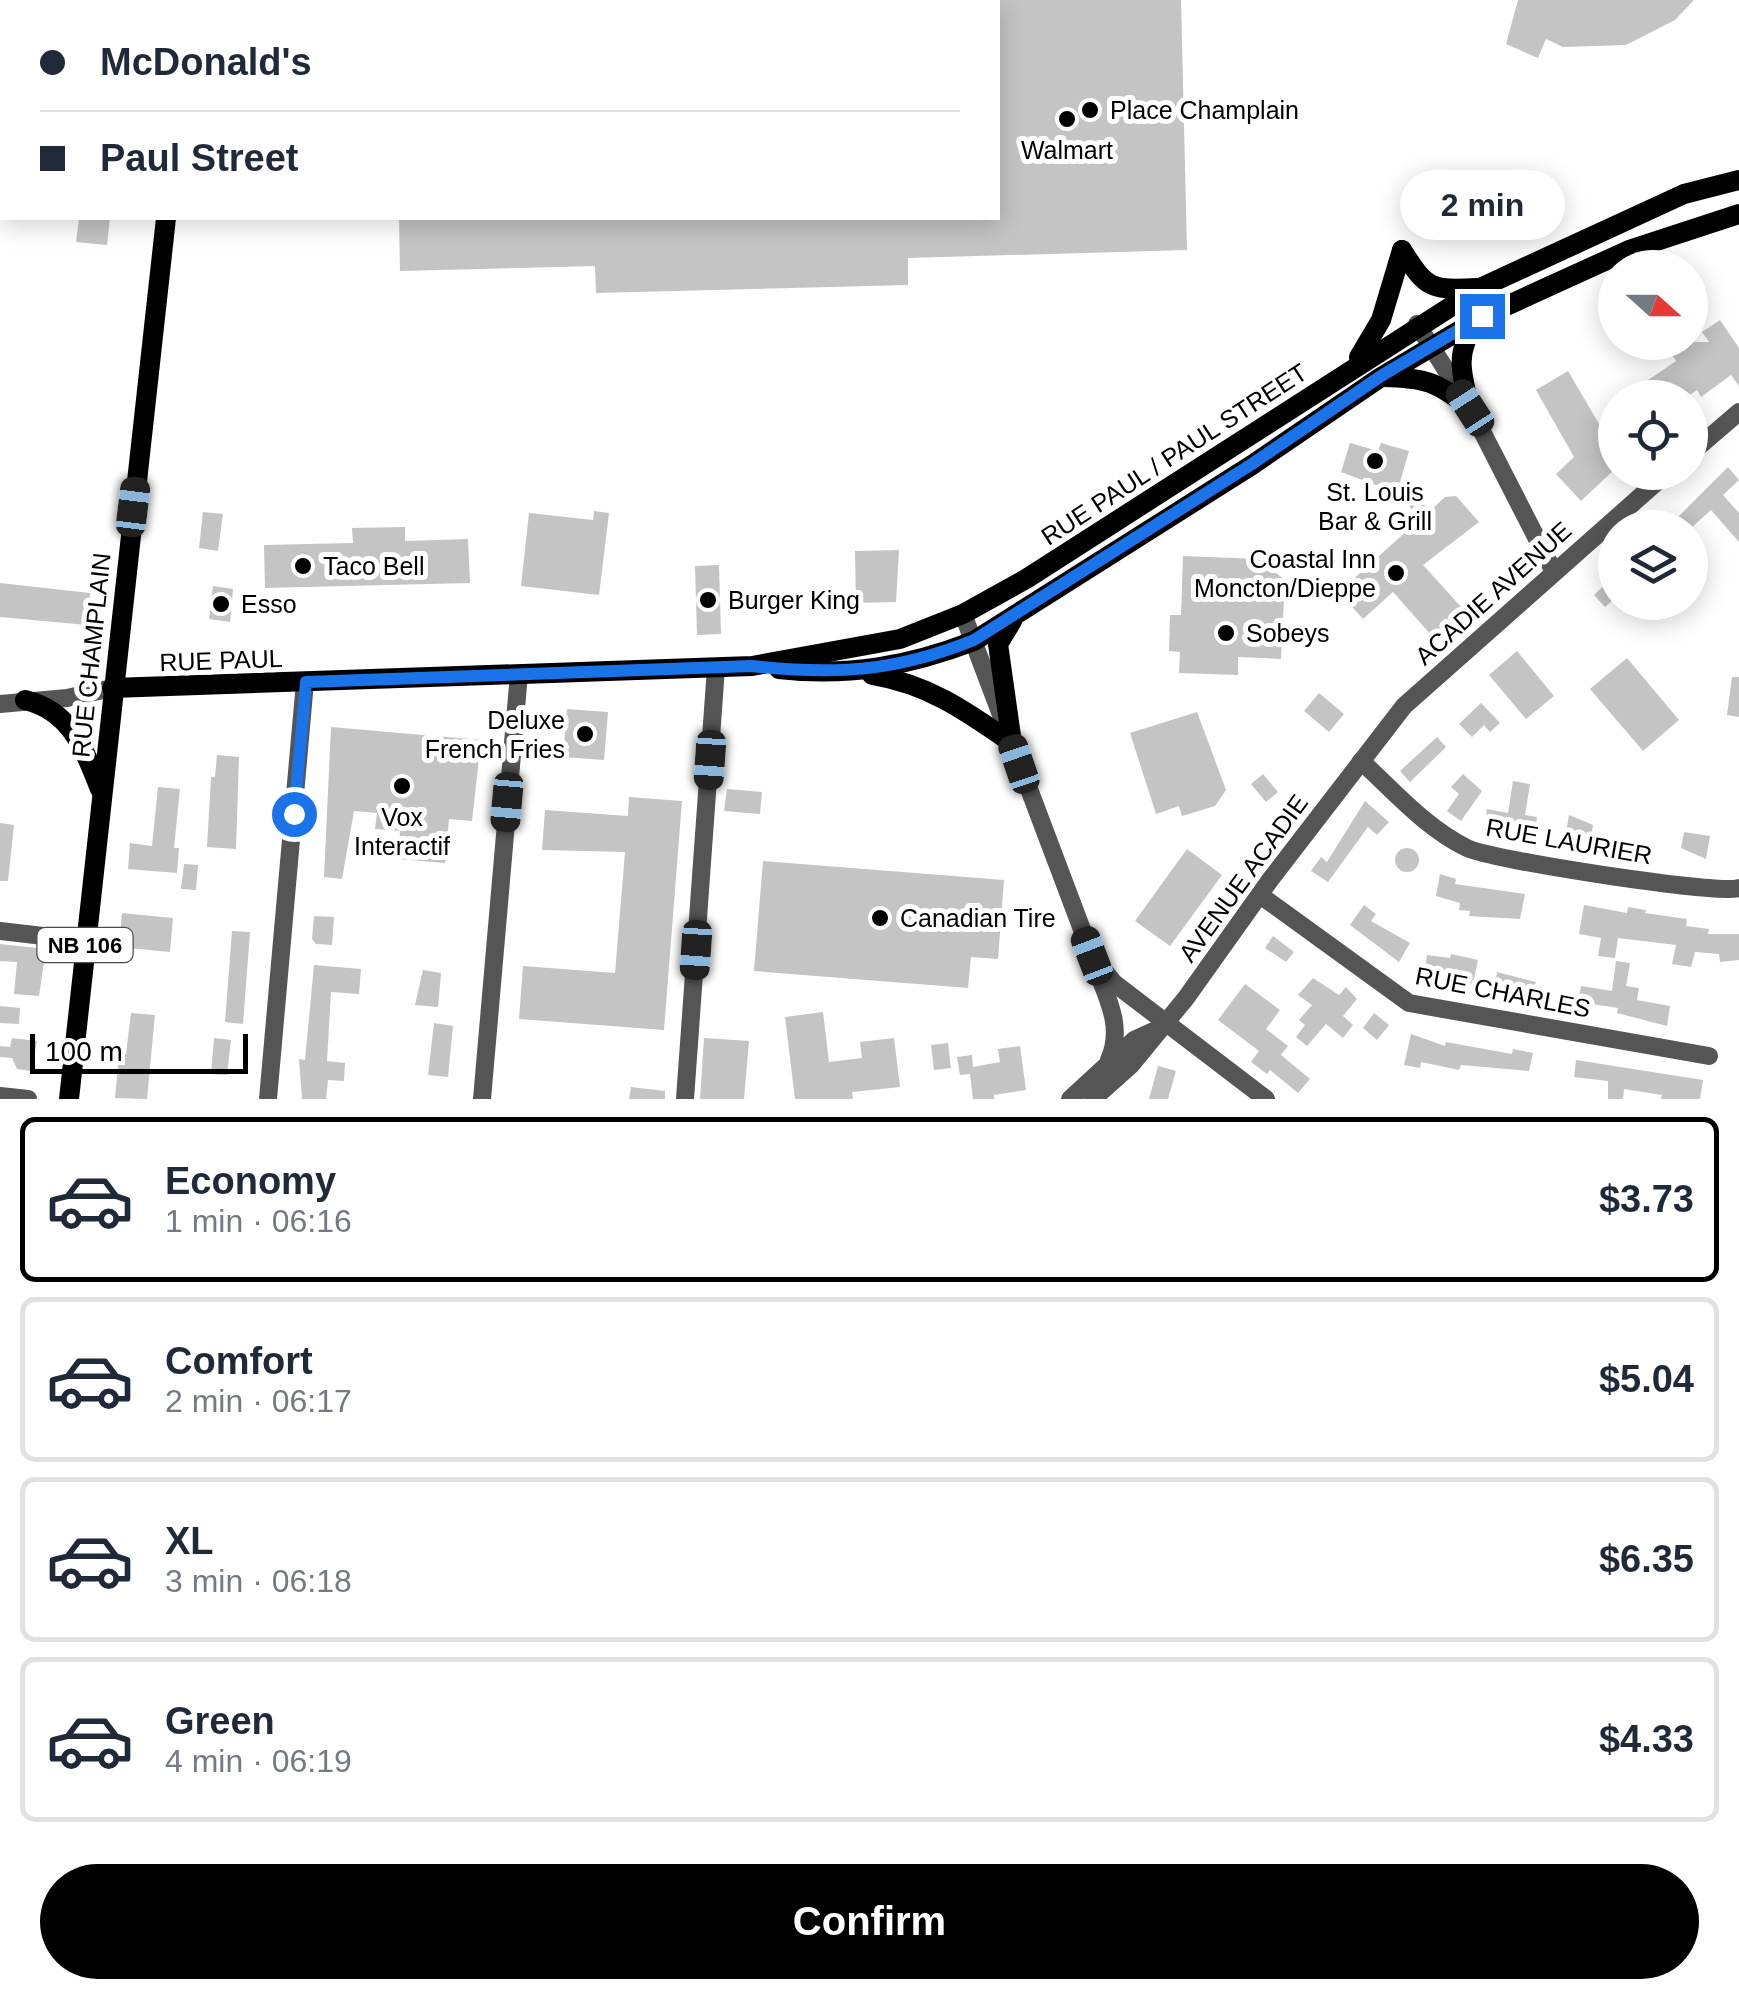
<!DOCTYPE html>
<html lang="en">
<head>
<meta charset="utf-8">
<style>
  body { margin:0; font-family:Arial,sans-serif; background:#f6f6f7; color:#1f2937; height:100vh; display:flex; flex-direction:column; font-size:38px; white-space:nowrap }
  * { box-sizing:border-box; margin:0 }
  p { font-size:32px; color:#747a83 }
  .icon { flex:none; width:55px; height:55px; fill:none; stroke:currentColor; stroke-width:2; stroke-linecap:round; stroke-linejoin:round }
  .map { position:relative; height:1099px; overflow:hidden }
  .sheet { display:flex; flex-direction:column; background:#fff; flex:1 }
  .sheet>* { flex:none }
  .banner { position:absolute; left:0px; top:0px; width:1000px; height:220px; box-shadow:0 5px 25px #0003; display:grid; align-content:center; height:220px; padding:0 40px; background:#fff }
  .needle { width:65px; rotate:111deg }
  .buttons { position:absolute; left:1598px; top:250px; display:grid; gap:20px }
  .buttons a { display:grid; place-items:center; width:110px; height:110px; border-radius:50%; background:#fff; box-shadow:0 5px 25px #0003; font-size:50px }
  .scale { position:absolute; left:30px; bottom:25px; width:218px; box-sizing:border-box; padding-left:10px; border:5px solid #000; border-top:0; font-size:28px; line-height:35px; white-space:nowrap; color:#000; -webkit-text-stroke:8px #fff; paint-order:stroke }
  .end { position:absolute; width:45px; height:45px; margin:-22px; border:12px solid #1a73e8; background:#fff; box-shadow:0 0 0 5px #fff }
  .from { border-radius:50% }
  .bubble { position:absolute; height:70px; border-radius:35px; background:#fff; box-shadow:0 5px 25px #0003; font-size:32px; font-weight:600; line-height:70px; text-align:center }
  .car { position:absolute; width:30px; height:60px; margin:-30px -15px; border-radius:12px; box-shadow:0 0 8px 2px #0007; background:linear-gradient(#222 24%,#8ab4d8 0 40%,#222 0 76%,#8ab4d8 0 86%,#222 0) }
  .banner b { display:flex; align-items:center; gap:35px; height:95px; font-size:38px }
  .banner b+b { border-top:2px solid #e0e1e3 }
  .banner i { width:25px; height:25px; background:#1f2937 }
  ul { padding:18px 0 0; list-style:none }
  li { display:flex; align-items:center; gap:30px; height:165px; margin:0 20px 15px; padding:0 20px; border:5px solid #e0e1e3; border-radius:15px }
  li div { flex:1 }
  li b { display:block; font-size:38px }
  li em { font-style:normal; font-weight:600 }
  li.active { border-color:#000 }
  li>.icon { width:90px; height:90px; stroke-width:1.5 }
  .action { display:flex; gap:20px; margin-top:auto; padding:20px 40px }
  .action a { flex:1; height:115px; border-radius:60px; background:#000; color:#fff; font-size:40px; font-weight:600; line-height:115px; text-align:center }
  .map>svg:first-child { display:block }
</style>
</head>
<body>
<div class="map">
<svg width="1739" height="1099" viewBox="0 0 1739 1099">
  <rect width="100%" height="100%" fill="#fff"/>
  <!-- building -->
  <g fill="#c4c4c4">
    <polygon points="998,0 1181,0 1187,250 908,258 908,285 596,293 595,266 400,271 399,218 998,218"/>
    <polygon points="1518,0 1694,0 1675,20 1626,45 1563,47 1546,39 1538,58 1506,44"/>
    <polygon points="79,218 110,218 107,245 76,242"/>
    <polygon points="1720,320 1739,348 1739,386 1731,375 1701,397 1697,390 1685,398 1622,398 1676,361 1670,352 1683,342 1709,342 1702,332"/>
    <polygon points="1568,371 1615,451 1615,469 1581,501 1556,474 1574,457 1536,390"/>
    <polygon points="1350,443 1378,451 1381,443 1409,451 1397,493 1341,472"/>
    <polygon points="1728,467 1739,480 1723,495 1739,513 1739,542 1711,510 1691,528 1667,528"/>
    <polygon points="1456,496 1479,522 1423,565 1463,609 1432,636 1393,592 1363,619 1339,592 1420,519 1408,505 1417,497 1430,511 1445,497"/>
    <polygon points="594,511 609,513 599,595 521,586 529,513 593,520"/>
    <polygon points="203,512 223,514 218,551 199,548"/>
    <polygon points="405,527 405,541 468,539 470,583 265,588 264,545 353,543 352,528"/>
    <polygon points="899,550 896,602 856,603 855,551"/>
    <polygon points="1183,556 1258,559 1285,580 1281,659 1238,657 1238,675 1179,673 1180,652 1169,651 1170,615 1181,615"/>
    <polygon points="719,565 721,634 697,635 695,566"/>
    <polygon points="1609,581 1615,598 1605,607 1594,595"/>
    <polygon points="0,583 90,593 87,625 0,617"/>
    <polygon points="213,586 233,589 230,622 209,619"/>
    <polygon points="1517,651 1554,696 1526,719 1489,675"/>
    <polygon points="1627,658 1679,720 1643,751 1590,689"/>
    <polygon points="1732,677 1739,677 1739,717 1727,715"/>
    <polygon points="1319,693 1344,714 1329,732 1304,711"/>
    <polygon points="1481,703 1500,723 1490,732 1484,725 1472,737 1459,724"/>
    <polygon points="567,709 608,712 604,760 563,757"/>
    <polygon points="1197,712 1226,790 1215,806 1182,816 1179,806 1156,814 1130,733"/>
    <polygon points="331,727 481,740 472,821 449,819 445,863 398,859 400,831 375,829 377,813 354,811 342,879 324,877"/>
    <polygon points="1437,737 1446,747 1410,782 1400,771"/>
    <polygon points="217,755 239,757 236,849 207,847 211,777 215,777"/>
    <polygon points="1263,774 1278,792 1266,802 1251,784"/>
    <polygon points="1463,774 1482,791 1461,821 1447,811 1459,794 1451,787"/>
    <polygon points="1513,781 1530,784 1525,815 1537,817 1534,837 1484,829 1487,809 1508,813"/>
    <polygon points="158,787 180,789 174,848 179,848 177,873 128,869 130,843 152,846"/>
    <polygon points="727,789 762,792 760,814 724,811"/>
    <polygon points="629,797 682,801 664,1030 519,1019 523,966 615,973 625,852 542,850 545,810 628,816"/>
    <polygon points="1365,801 1389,822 1377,835 1368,827 1328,882 1311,871 1321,857 1327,862"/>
    <polygon points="1569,815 1593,825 1590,842 1565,838"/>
    <polygon points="0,823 14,825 8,881 0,881"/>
    <polygon points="1684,832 1710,836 1706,859 1681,848"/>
    <circle cx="1407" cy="860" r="12"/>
    <polygon points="1187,849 1222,875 1170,946 1135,921"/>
    <polygon points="763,861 1004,880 998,959 971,957 968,988 754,971"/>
    <polygon points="184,864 198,865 196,890 181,889"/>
    <polygon points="1440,874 1456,879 1455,884 1525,894 1520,919 1469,916 1470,911 1459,910 1460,903 1436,896"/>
    <polygon points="1364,905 1376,914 1371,921 1410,943 1399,962 1350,925"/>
    <polygon points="1584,905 1627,913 1628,907 1646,910 1645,913 1687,919 1686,926 1709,929 1708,934 1739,934 1739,960 1720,962 1719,954 1695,952 1691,967 1672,964 1676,945 1618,938 1615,958 1598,956 1601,938 1579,934"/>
    <polygon points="122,913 173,918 170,952 119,947"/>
    <polygon points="314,916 334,917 332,945 316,944 312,939"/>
    <polygon points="232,931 250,932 243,1024 225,1022"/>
    <polygon points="1273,936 1294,952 1286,962 1265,948"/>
    <polygon points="0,944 46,949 39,996 14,994 17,962 0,961"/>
    <polygon points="1451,954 1478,960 1473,984 1424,977 1427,955 1450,958"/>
    <polygon points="1616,961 1630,963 1626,986 1639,988 1637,1000 1670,1006 1667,1026 1617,1013 1618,1008 1592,1004 1591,1009 1571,1002 1579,998 1581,986 1612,991"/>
    <polygon points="314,965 361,969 359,994 331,992 327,1061 345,1063 344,1081 328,1080 326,1099 302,1099 299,1059 305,1060"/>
    <polygon points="423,970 441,973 438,1007 415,1005"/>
    <polygon points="1497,972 1536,982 1534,987 1542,989 1539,1003 1493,996"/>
    <polygon points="1313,978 1339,995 1346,987 1357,999 1343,1016 1353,1025 1343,1038 1326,1024 1307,1046 1296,1037 1305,1025 1299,1020 1312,1005 1298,995"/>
    <polygon points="1245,984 1280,1010 1266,1029 1288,1046 1281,1055 1310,1079 1298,1093 1270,1070 1267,1074 1251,1062 1259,1051 1218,1020"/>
    <polygon points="0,1006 20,1008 19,1024 0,1023"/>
    <polygon points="823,1012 829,1062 862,1058 860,1042 894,1038 900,1087 852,1092 853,1099 795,1099 785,1017"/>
    <polygon points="131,1013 155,1015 147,1099 115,1098 119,1054 126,1054"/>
    <polygon points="1374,1013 1389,1025 1377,1040 1363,1028"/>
    <polygon points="434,1023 453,1026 448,1077 428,1075"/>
    <polygon points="1411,1034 1445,1046 1446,1042 1512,1054 1513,1049 1533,1053 1529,1071 1461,1065 1459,1070 1421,1062 1420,1068 1404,1065"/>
    <polygon points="12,1038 37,1041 31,1071 17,1069 12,1058 0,1057 0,1046 10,1047"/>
    <polygon points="214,1038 231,1040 227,1075 211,1074"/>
    <polygon points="704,1038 749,1041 744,1099 700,1099"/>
    <polygon points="948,1043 951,1068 934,1070 931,1045"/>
    <polygon points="1020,1046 1026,1090 994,1095 994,1099 973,1099 970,1074 960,1075 957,1057 972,1055 973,1067 1000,1062 998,1049"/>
    <polygon points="1576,1060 1703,1080 1700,1099 1661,1099 1662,1095 1624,1089 1623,1099 1608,1099 1608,1081 1574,1077"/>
    <polygon points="1158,1066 1176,1071 1168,1099 1149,1099"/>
    <polygon points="631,1087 665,1091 665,1099 629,1099"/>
  </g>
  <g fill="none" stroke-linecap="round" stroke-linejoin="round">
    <!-- minor -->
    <g stroke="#555" stroke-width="18">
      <polyline points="1417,324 1470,408 1554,572"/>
      <polyline points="1690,454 1739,412"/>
      <polyline points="963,614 1092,956 1114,983 1266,1099"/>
      <polyline points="0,704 67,698 112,688"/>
      <path d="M1361,761C1395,792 1426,828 1467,848C1491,860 1719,895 1739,888"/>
      <polyline points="1260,895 1409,1003 1709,1056"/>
      <polyline points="0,931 86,941"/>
      <path d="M1097,971C1109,1001 1123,1029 1109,1060"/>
      <polyline points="0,1096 28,1099"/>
      <polyline points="268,1099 305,682"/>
      <polyline points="482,1099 519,674"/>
      <polyline points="685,1099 716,668"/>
      <polyline points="1070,1099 1134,1040 1156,1030"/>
      <polyline points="1093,1099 1131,1065 1186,998 1270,880 1404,706 1668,472"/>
    </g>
    <!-- major -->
    <g stroke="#000" stroke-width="20">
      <polyline points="191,2 191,0"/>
      <path d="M1402,250C1427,290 1431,290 1478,288"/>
      <polyline points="1359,357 1381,320 1402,250"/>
      <path d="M1383,377C1425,378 1436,381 1470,408"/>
      <path d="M1470,408C1462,376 1454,353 1475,325"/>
      <path d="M779,669C848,677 909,666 974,641L1252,465L1381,377L1482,317L1629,250L1739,214"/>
      <path d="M872,675C928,684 966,711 1012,743"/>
      <polyline points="112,688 752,666 900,639 963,614 1026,579 1480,288 1684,194 1739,180"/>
      <path d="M25,700C71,711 84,749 100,789"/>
      <polyline points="1012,743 998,644 1012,621"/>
      <polyline points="69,1099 166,218"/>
    </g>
  </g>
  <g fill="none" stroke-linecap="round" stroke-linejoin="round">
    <!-- route -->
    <path stroke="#1a73e8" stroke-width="12" d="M294,814L306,682L752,666C835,675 895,672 974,640L1252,464L1381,376L1482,316"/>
  </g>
  <!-- markers -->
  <g fill="#000" stroke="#fff" stroke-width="4">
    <circle cx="1090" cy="110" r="10"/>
    <circle cx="1067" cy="119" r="10"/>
    <circle cx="1375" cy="461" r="10"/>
    <circle cx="303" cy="566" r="10"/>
    <circle cx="1396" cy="573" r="10"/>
    <circle cx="708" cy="600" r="10"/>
    <circle cx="221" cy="604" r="10"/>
    <circle cx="1226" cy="633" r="10"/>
    <circle cx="585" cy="734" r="10"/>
    <circle cx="402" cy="786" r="10"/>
    <circle cx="880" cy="918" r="10"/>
  </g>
  <g text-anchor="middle" stroke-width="10" stroke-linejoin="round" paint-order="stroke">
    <!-- shield labels -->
    <rect fill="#fff" stroke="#4c4c4c" stroke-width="2.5" x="37.5" y="928" width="95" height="34" rx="8"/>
    <g font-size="22" font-weight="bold" fill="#000">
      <text x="85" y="953">NB 106</text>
    </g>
    <!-- poi labels -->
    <g font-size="25" fill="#000" stroke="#fff" text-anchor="start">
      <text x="1110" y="119">Place Champlain</text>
      <text x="1067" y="159" text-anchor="middle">Walmart</text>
      <text x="1375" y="501" text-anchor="middle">St. Louis<tspan x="1375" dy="29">Bar &amp; Grill</tspan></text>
      <text x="1376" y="568" text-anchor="end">Coastal Inn<tspan x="1376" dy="29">Moncton/Dieppe</tspan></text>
      <text x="323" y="575">Taco Bell</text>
      <text x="728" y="609">Burger King</text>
      <text x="241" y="613">Esso</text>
      <text x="1246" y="642">Sobeys</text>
      <text x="565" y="729" text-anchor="end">Deluxe<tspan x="565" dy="29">French Fries</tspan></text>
      <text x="402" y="826" text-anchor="middle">Vox<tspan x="402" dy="29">Interactif</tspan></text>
      <text x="900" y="927">Canadian Tire</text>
    </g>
    <!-- street labels -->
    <g font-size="25" fill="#000" stroke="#fff">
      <text transform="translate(1174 454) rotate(-33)" y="9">RUE PAUL / PAUL STREET</text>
      <text transform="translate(1493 593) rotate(-42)" y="9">ACADIE AVENUE</text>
      <text transform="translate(91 655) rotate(-84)" y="9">RUE CHAMPLAIN</text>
      <text transform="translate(221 660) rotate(-2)" y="9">RUE PAUL</text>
      <text transform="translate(1569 841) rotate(10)" y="9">RUE LAURIER</text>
      <text transform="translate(1243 878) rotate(-54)" y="9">AVENUE ACADIE</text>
      <text transform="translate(1503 992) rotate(11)" y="9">RUE CHARLES</text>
    </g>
  </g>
</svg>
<div class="buttons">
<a><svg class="needle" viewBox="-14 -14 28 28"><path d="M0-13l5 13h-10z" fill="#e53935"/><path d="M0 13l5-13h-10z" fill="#747a83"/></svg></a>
<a><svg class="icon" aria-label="locate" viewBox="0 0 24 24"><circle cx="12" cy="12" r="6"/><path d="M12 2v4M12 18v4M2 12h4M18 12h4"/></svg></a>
<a><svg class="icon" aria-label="layers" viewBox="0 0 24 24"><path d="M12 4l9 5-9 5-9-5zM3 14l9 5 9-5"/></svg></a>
</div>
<div class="scale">100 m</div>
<i class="end from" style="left:294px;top:814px"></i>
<i class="end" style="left:1482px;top:316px"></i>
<div class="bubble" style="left:1400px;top:170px;width:165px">2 min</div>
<i class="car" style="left:1470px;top:408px;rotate:327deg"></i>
<i class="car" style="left:133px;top:507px;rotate:7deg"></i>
<i class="car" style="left:710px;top:760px;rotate:184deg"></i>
<i class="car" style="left:1019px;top:764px;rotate:341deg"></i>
<i class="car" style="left:507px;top:802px;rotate:185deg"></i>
<i class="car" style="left:696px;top:950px;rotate:184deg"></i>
<i class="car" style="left:1092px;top:956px;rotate:339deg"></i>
<div class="banner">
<b><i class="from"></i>McDonald's</b>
<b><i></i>Paul Street</b>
</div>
</div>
<section class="sheet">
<ul>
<li class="active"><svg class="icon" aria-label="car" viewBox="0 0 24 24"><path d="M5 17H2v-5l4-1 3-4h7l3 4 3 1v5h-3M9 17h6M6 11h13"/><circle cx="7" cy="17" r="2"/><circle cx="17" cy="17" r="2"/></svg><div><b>Economy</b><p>1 min · 06:16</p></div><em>$3.73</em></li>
<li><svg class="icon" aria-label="car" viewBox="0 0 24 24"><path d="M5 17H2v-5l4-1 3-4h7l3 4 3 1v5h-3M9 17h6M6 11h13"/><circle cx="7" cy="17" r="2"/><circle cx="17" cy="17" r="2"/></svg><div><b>Comfort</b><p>2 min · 06:17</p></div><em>$5.04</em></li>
<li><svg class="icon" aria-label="car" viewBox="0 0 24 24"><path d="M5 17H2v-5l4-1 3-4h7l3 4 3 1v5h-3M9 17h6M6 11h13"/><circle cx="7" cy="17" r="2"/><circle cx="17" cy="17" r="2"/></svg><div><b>XL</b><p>3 min · 06:18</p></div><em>$6.35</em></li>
<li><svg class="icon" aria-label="car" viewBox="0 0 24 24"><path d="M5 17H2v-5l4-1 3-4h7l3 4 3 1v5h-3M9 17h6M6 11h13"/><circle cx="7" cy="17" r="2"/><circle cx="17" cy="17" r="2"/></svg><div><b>Green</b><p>4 min · 06:19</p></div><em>$4.33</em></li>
</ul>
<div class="action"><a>Confirm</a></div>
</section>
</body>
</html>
